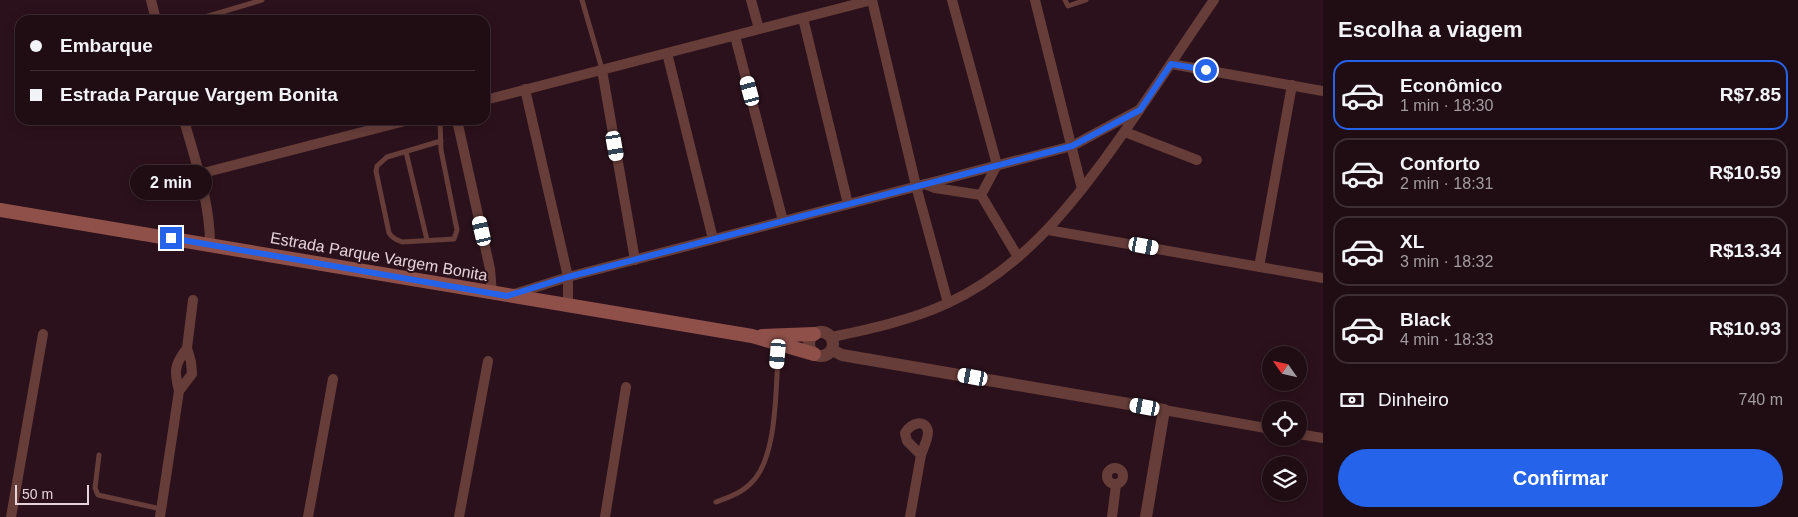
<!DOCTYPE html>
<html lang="pt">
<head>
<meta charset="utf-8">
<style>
  body { margin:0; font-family:Arial,sans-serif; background:#28161d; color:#f1f3f6; height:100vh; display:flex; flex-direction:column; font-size:19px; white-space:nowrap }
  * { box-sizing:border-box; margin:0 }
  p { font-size:16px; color:#a29ca0 }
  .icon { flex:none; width:28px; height:28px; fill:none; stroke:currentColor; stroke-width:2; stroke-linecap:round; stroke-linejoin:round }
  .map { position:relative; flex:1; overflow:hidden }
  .sheet { display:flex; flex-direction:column; background:#200d14; width:475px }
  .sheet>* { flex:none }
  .banner { position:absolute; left:15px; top:15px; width:475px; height:110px; border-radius:15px; box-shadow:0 2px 12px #0003,0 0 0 1px #3d2d34; display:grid; align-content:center; height:110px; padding:0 15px; background:#200d14 }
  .needle { width:32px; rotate:304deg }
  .buttons { position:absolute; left:1262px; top:346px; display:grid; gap:10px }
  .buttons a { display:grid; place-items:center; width:45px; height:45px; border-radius:50%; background:#200d14; box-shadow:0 2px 12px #0003,0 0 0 1px #3d2d34; font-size:25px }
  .scale { position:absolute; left:15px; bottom:12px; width:74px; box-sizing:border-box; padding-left:5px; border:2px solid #e6d3d9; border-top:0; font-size:14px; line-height:18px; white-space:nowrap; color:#e6d3d9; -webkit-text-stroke:4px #2b111b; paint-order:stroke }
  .end { position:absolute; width:22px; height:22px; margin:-11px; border:6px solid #2563eb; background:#fff; box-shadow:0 0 0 2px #fff }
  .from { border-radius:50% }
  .bubble { position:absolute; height:35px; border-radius:18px; background:#200d14; box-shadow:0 2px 12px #0003,0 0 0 1px #3d2d34; font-size:16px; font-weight:700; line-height:35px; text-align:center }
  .car { position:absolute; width:15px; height:30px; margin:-15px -8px; border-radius:6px; box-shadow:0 0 4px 1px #0007; background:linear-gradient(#fff 24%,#345 0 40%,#fff 0 76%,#345 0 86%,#fff 0) }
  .banner b { display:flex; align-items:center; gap:18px; height:48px; font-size:19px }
  .banner b+b { border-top:1px solid #3d2d34 }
  .banner i { width:12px; height:12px; background:#f1f3f6 }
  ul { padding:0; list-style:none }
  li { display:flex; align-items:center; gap:15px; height:70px; margin:0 10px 8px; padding:0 5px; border:2px solid #3d2d34; border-radius:15px }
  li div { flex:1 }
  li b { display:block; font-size:19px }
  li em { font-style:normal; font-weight:700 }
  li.current { border-color:#2563eb }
  li>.icon { width:45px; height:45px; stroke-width:1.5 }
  h2 { padding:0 15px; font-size:22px; line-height:60px }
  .pay { display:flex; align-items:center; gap:12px; height:55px; padding:0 15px; font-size:19px }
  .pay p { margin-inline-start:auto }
  .primary-button { display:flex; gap:10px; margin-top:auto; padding:10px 15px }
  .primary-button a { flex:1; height:58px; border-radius:30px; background:#2563eb; color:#fff; font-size:20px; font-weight:700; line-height:58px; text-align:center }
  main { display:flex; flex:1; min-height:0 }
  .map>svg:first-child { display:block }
</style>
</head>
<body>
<main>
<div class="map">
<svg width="1323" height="517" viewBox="0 0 1323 517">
  <rect width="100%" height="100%" fill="#2b111b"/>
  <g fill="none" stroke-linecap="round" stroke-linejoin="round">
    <!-- service -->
    <g stroke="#663d39" stroke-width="5">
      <polyline points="582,0 602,69"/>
      <polyline points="1065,0 1068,6 1086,0"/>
      <polyline points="195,20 262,0"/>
      <path d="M440,120L441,150L457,230L454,239L402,242C396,240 392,238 389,233L376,171L377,166L387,157L441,141"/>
      <polyline points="406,152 427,240"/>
      <polyline points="99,455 95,488 98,495 161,509"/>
      <path d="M716,502C729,497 742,493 752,482C779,455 775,382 779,345"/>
    </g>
    <!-- minor -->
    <g stroke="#663d39" stroke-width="10">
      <polyline points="151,0 156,20"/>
      <polyline points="751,0 759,29"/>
      <polyline points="872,0 916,186 948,303"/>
      <polyline points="952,0 997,165 981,195"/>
      <polyline points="1035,0 1082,189"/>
      <polyline points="803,18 848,204"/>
      <polyline points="735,36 783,221"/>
      <polyline points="667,53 713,239"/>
      <polyline points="1171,64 1323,91"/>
      <polyline points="602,70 635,260"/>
      <polyline points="525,89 568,277 568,306"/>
      <polyline points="485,100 872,0"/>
      <path d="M184,120C195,160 210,202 210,244"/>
      <polyline points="457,120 490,269 492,293"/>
      <polyline points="1125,132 1197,160"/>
      <polyline points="199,174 409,120"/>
      <polyline points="925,184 935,188 981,195 1018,257"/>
      <polyline points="1048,230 1323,278"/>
      <polyline points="1259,267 1292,85"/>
      <polyline points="511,295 568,277 1072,146 1139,110"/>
      <path d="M832,337C870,329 912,320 948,303C1033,264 1088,184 1140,109C1165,73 1189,36 1214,0"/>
      <path d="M179,391C174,371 174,365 187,348"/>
      <polyline points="1164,410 1271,429"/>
      <polyline points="1299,434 1323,438"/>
      <circle cx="1115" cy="476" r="8"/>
      <polyline points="11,517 43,334"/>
      <polyline points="160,517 179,391 192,374 191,362 187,348 193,300"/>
      <polyline points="308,517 333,379"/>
      <polyline points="459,517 488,361"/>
      <polyline points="605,517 626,387"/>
      <path d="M910,517L921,455L907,441L905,433C911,423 926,418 928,432C928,439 923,449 921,455"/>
      <polyline points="1112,517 1116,485"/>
    </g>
    <!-- tertiary -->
    <g stroke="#663d39" stroke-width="12">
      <circle cx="821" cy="344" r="12"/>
      <polyline points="832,350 842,355 1164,410 1146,517"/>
    </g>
    <!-- secondary -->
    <g stroke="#8f504a" stroke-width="14">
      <polyline points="0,210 752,336 814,354"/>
      <polyline points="762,336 814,334"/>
    </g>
  </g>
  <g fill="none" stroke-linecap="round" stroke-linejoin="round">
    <!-- route -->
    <polyline stroke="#2563eb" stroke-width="6" points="171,238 507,296 568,277 1072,146 1140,110 1171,64 1206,70"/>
  </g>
  <g text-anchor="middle" stroke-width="4" stroke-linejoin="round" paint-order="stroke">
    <!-- street labels -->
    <g font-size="16" fill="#e6d3d9" stroke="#2b111b">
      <text transform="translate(379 256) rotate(10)" y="6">Estrada Parque Vargem Bonita</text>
    </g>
  </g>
</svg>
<div class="buttons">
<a><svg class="needle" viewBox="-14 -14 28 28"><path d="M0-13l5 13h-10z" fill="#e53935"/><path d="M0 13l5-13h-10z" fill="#a29ca0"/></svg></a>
<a><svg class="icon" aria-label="locate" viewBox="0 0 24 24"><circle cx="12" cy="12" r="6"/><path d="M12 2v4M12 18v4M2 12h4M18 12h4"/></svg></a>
<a><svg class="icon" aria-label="layers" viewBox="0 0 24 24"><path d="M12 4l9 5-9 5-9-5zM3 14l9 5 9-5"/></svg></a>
</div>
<div class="scale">50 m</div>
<i class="end from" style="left:1206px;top:70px"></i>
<i class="end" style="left:171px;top:238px"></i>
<div class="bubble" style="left:130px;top:165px;width:82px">2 min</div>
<i class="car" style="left:750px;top:91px;rotate:345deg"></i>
<i class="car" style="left:615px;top:146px;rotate:170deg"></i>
<i class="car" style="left:482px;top:231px;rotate:347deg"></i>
<i class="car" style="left:1144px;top:246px;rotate:100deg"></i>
<i class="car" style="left:778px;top:354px;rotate:185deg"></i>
<i class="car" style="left:973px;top:377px;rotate:280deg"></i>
<i class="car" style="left:1145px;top:407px;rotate:280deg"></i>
<div class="banner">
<b><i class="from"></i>Embarque</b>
<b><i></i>Estrada Parque Vargem Bonita</b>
</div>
</div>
<section class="sheet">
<h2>Escolha a viagem</h2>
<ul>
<li class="current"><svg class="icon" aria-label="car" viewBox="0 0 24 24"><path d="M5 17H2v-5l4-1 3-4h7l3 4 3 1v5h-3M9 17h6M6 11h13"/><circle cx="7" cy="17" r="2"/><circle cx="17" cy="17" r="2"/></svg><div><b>Econômico</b><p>1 min · 18:30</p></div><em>R$7.85</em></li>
<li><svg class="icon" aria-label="car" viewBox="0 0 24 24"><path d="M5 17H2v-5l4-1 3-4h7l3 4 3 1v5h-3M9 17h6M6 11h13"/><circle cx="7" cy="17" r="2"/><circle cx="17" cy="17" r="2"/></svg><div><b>Conforto</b><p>2 min · 18:31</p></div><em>R$10.59</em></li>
<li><svg class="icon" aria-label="car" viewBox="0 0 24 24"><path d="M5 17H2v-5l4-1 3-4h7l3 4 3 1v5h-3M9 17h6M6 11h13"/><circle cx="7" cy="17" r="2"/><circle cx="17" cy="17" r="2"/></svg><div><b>XL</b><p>3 min · 18:32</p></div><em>R$13.34</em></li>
<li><svg class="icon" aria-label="car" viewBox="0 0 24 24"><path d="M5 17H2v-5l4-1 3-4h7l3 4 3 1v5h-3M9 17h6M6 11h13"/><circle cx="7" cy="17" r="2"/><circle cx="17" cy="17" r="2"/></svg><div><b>Black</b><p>4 min · 18:33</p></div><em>R$10.93</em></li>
</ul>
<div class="pay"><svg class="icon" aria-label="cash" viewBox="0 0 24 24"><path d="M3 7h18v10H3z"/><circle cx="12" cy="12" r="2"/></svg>Dinheiro<p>740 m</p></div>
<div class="primary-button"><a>Confirmar</a></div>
</section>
</main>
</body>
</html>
